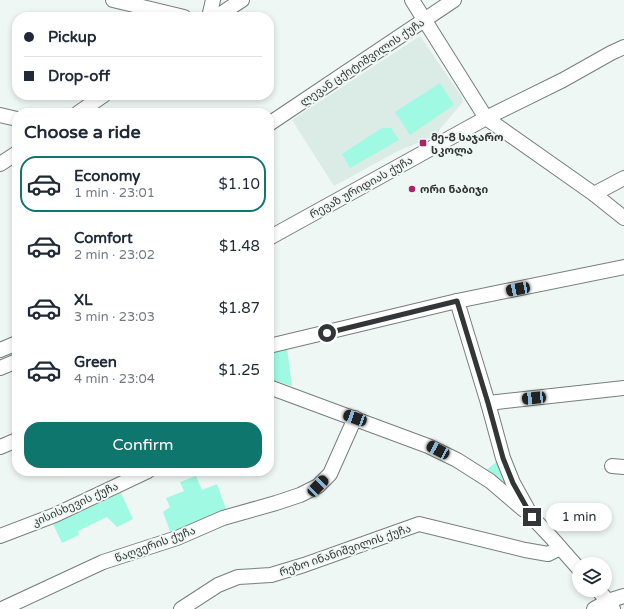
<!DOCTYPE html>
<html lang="en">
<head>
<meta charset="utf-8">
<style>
  body { margin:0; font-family:"Varela Round","Noto Sans Georgian",sans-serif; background:#f2f2f3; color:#1f2937; height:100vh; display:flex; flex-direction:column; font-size:15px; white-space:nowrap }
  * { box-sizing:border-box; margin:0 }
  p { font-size:13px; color:#747a83 }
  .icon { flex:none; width:22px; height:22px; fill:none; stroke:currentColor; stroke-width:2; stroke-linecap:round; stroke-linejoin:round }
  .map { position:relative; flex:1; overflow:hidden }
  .details { position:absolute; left:12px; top:108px; width:262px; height:368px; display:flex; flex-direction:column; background:#fff; border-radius:16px; box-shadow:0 2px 6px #0003 }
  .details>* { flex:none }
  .hud { position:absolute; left:12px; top:12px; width:262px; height:88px; border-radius:16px; box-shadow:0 2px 6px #0003; display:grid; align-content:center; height:88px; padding:0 12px; background:#fff }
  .fabs { position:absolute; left:572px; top:557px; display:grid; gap:8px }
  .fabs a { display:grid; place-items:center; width:40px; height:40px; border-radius:50%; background:#fff; box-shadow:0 2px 6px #0003; font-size:20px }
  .end { position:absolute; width:18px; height:18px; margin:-9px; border:5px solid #333636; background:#fff; box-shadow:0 0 0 2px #fff }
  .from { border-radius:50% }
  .bubble { position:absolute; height:28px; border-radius:14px; background:#fff; box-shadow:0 2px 6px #0003; font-size:13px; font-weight:600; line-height:28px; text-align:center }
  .car { position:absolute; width:12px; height:24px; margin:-12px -6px; border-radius:5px; box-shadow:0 0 3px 1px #0007; background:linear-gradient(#222 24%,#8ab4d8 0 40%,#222 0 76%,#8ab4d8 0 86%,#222 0) }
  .hud b { display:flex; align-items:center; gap:14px; height:38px; font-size:15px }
  .hud b+b { border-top:1px solid #e0e1e3 }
  .hud i { width:10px; height:10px; background:#1f2937 }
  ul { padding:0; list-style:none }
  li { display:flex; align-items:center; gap:12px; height:56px; margin:0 8px 6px; padding:0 4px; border:2px solid transparent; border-radius:16px }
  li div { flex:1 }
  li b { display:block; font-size:15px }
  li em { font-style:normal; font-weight:600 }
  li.current { border-color:#0f766e }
  li>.icon { width:36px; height:36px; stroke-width:1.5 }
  h2 { padding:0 12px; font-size:18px; line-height:48px }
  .cta { display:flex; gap:8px; margin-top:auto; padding:8px 12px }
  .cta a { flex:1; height:46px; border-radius:16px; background:#0f766e; color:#fff; font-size:16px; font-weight:600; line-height:46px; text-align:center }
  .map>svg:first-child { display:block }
</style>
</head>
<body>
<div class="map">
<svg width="624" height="609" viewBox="0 0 624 609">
  <rect width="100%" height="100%" fill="#eff7f4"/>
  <!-- built -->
  <polygon fill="#dbebe6" points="420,36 462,97 463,102 434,136 398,151 334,186 292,120"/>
  <!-- green -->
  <g fill="#a0f9e2">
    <polygon points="440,83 454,105 410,135 395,112"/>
    <polygon points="382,128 391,128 399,140 350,168 342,154"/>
    <polygon points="287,348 292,386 269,379 269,352"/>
    <polygon points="499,460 517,501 484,472"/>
    <polygon points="196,476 202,490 217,484 227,512 171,534 163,512 170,507 166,498 184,491 180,482"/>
    <polygon points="121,493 133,519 117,527 107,517 78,531 79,535 62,543 53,524"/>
  </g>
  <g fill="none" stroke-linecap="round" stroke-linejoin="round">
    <defs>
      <g id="minor">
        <polyline points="113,0 184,17"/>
        <polyline points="412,0 486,118 594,194 624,218"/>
        <polyline points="209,17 213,0"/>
        <polyline points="216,17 242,0"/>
        <polyline points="78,113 104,95"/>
        <polyline points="0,115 17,119"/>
        <polyline points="269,124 454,0"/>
        <polyline points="0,164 17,153"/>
        <polyline points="594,194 624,178"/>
        <polyline points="269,238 486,118 563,80 611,53 624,47"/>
        <polyline points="457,301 488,403 503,458 513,483 532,517 550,536 579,569"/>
        <polyline points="269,346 457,301 624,267"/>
        <polyline points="0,350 17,343"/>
        <polyline points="0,368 17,361"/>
        <polyline points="269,387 428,446 457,460 490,481 524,510"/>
        <polyline points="488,403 624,388"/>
        <polyline points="0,447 17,440"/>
        <polyline points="612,466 624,467"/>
        <polyline points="0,536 55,515 148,471"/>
        <polyline points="598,590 608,601 613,609"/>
        <polyline points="2,609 103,562 177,538 223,518 276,503 300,495 318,486 330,474 355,418"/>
        <polyline points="181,609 218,585 238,577 271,575 304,565 419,524 525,550 548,554 560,548"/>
        <polyline points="594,609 608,601 624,596"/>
      </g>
    </defs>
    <!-- minor casing -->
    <use href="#minor" stroke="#777e7c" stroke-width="16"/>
    <!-- minor -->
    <use href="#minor" stroke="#fff" stroke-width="14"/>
  </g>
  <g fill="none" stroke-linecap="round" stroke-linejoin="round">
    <!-- route -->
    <polyline stroke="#333636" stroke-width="5" points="327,333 457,301 488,403 503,458 513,483 532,517"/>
  </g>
  <!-- markers -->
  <g fill="#ac2366" stroke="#eff7f4" stroke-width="1.5">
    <rect x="419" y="139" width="8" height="8" rx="2"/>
    <circle cx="412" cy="189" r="4"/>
  </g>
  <g text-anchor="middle" stroke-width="4" stroke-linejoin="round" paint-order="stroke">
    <!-- street labels -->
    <g font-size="11" fill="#333636" stroke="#eff7f4">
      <text transform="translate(362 62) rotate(-34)" y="4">ლევან ცქიტიშვილის ქუჩა</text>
      <text transform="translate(361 187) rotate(-29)" y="4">რევაზ ურიდიას ქუჩა</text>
      <text transform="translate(75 504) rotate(-24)" y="4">კისისხევის ქუჩა</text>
      <text transform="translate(155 544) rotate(-20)" y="4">წაღვერის ქუჩა</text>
      <text transform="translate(345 550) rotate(-19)" y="4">რეზო ინანიშვილის ქუჩა</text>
    </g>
    <!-- poi labels -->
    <g font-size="11" font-weight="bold" fill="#333636" stroke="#eff7f4" text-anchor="start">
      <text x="431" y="141">მე-8 საჯარო<tspan x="431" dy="13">სკოლა</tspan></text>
      <text x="420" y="193">ორი ნაბიჯი</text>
    </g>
  </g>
</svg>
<div class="fabs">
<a><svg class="icon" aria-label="layers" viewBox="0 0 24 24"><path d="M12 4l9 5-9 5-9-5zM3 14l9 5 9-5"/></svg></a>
</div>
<i class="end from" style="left:327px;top:333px"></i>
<i class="end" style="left:532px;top:517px"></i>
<div class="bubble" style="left:546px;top:503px;width:66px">1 min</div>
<i class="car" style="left:518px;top:289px;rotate:259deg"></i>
<i class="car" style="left:534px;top:398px;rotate:264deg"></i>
<i class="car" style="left:355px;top:418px;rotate:290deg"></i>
<i class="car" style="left:438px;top:450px;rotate:298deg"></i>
<i class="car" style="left:318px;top:486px;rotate:44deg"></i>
<div class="hud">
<b><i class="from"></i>Pickup</b>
<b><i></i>Drop-off</b>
</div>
<section class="details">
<h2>Choose a ride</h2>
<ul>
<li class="current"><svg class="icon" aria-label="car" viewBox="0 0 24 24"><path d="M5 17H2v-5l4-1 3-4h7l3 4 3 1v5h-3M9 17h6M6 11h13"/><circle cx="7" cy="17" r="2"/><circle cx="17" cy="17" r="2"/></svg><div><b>Economy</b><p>1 min · 23:01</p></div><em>$1.10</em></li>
<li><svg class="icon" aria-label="car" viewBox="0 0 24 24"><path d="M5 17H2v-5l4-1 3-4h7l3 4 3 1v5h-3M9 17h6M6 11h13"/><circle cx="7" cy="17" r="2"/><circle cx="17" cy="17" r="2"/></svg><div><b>Comfort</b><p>2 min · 23:02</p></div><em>$1.48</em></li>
<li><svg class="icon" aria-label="car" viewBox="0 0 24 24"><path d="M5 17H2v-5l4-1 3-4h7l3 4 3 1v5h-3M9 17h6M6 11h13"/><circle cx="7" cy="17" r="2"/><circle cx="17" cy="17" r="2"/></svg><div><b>XL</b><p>3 min · 23:03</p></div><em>$1.87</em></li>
<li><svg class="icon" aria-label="car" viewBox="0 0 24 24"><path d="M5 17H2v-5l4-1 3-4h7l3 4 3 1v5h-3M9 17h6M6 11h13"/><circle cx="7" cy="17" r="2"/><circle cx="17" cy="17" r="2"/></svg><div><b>Green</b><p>4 min · 23:04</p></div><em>$1.25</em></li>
</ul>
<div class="cta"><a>Confirm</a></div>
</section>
</div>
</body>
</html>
